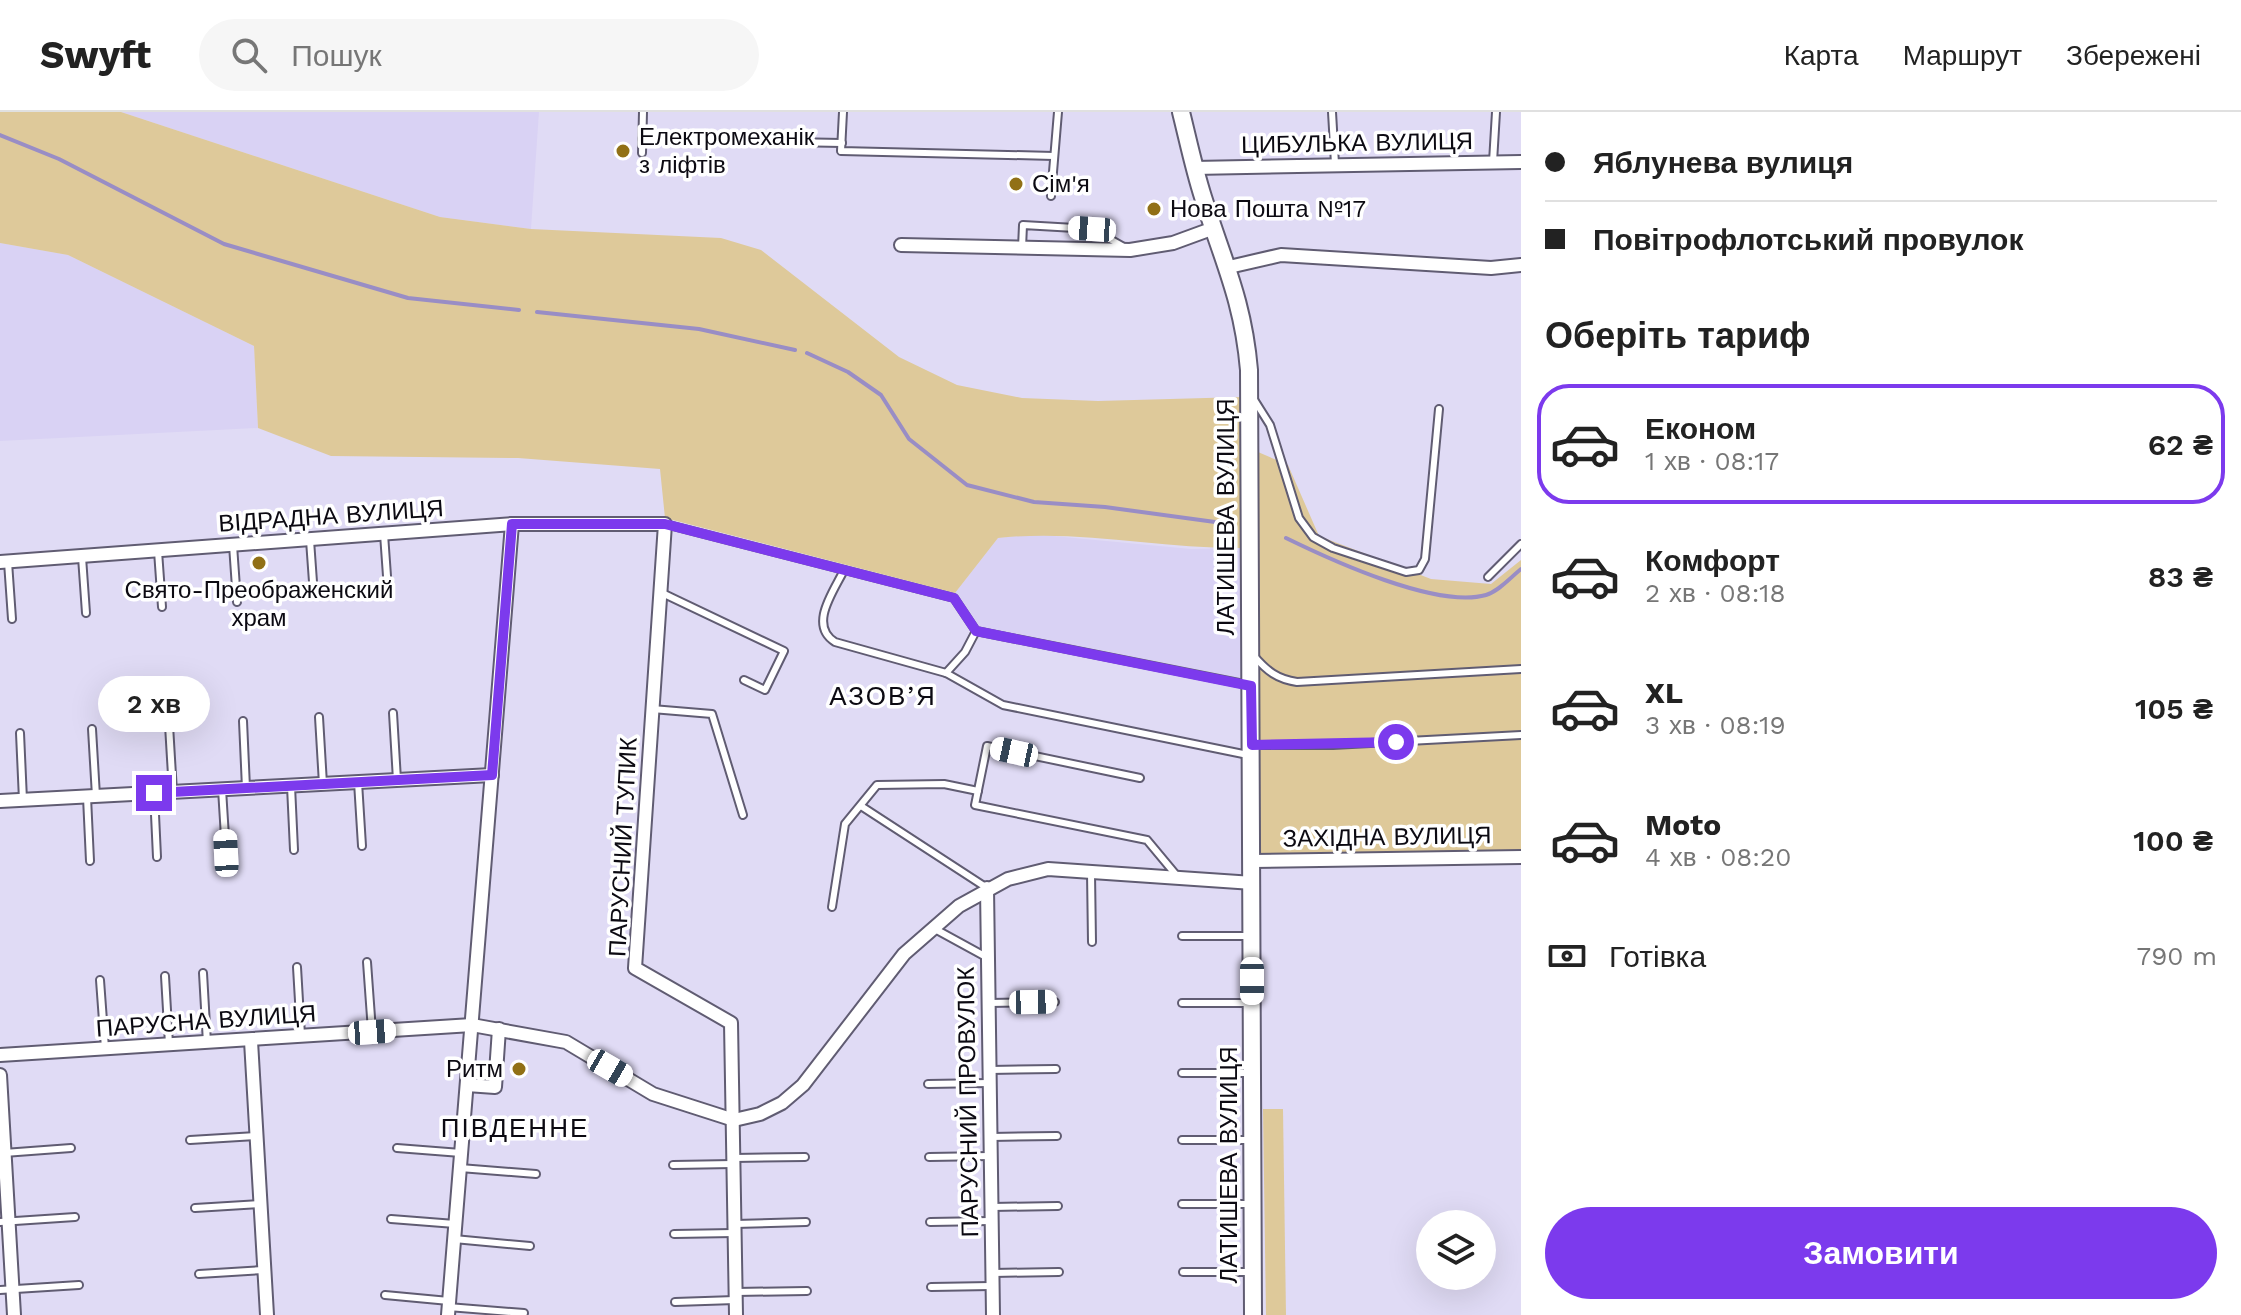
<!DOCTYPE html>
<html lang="uk">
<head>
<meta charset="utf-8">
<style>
  body { margin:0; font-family:"Work Sans",sans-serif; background:#f6f6f6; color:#222; height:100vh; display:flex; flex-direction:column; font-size:30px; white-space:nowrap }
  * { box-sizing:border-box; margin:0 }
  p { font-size:26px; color:#767676 }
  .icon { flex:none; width:44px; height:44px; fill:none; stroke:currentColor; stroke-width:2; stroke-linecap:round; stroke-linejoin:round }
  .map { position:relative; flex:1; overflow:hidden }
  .sheet { display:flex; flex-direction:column; background:#fff; width:720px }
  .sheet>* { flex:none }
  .hud { display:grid; align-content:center; height:176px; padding:0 24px; background:#fff }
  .fabs { position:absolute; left:1416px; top:1098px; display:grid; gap:16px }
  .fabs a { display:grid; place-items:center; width:80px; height:80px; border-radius:50%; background:#fff; box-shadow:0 8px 32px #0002; font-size:40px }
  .end { position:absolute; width:36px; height:36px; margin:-18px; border:10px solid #7c3aed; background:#fff; box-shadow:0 0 0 4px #fff }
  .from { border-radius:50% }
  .bubble { position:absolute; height:56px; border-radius:28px; background:#fff; box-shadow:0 8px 32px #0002; font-size:26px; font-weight:600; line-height:56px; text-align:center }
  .car { position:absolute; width:24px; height:48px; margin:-24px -12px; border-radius:10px; box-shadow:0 0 6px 2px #0007; background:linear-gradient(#fff 24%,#345 0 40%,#fff 0 76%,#345 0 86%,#fff 0) }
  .hud b { display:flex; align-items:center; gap:28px; height:76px; font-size:30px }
  .hud b+b { border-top:2px solid #e0e0e0 }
  .hud i { width:20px; height:20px; background:#222 }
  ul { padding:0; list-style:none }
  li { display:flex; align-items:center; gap:24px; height:120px; margin:0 16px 12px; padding:0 8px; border:4px solid transparent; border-radius:32px }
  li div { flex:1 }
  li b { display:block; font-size:30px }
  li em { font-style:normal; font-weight:600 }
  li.current { border-color:#7c3aed }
  li>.icon { width:72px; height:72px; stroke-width:1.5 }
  h2 { padding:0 24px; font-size:36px; line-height:96px }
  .pay { display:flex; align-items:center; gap:20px; height:88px; padding:0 24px; font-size:30px }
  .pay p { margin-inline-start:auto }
  .button { display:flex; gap:16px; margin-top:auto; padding:16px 24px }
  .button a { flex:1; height:92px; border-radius:48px; background:#7c3aed; color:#fff; font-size:32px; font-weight:600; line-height:92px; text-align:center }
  header { display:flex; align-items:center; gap:48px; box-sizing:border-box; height:112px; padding:0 40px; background:#fff; border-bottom:2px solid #e0e0e0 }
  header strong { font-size:38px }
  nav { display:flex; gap:44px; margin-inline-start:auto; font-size:28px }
  .search { width:560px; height:72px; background:#f6f6f6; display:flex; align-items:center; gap:20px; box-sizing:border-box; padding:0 28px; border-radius:44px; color:#767676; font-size:30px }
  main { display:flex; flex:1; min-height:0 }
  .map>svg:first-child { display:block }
</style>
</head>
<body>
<header>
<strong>Swyft</strong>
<div class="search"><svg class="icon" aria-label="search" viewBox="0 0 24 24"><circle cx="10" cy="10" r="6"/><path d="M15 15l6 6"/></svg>Пошук</div>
<nav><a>Карта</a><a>Маршрут</a><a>Збережені</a></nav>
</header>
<main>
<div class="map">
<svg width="1521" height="1203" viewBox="0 0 1521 1203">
  <rect width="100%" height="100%" fill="#e0dbf5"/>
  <!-- built -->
  <g fill="#d9d2f4">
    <polygon points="121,0 539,0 531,117 440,105"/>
    <polygon points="0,131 68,143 254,234 258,316 0,329"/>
    <polygon points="1032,422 1191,437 1244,436 1245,568 978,515 955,481 998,426"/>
  </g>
  <!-- green -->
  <g fill="#dec99a">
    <path d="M0,0H121L440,105L531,117L721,126L761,138L899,245L957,273L1022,286L1098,289L1242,285L1244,436C1162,437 1080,417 998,426L955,481L665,406L660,357L518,346L331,344L258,316L254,234L68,143L0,131Z"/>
    <polygon points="1258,340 1288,353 1319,424 1431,467 1491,472 1521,448 1521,740 1260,744"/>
    <polygon points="1263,997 1283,997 1286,1203 1266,1203"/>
  </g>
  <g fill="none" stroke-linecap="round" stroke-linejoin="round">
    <!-- stream -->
    <g stroke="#998dc5" stroke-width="4">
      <polyline points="0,23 59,47 224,132 408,186 519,198"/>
      <polyline points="537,200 699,217 795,238"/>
      <polyline points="807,241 848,260 881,283 909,327 967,373 1034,390 1105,395 1215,410"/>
      <path d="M1286,426C1331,448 1437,497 1486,483C1499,479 1510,466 1521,457"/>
    </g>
    <defs>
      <g id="service">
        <polyline points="843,0 841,39 1054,44"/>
        <polyline points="1332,0 1335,52"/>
        <polyline points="642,27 842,31"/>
        <polyline points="642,41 643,0"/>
        <polyline points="1493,50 1496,0"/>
        <polyline points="1051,84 1058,0"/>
        <polyline points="1022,136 1023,113 1092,117 1124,135"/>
        <polyline points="1253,286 1270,313 1299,406 1313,425 1333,436 1406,460 1419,458 1425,447 1439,297"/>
        <polyline points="665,412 954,486 976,519 1249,573"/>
        <polyline points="384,422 388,478"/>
        <polyline points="310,428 314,484"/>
        <polyline points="233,433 237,490"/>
        <polyline points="158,439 162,495"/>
        <polyline points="82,445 86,501"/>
        <polyline points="8,450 12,507"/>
        <path d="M844,458C834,479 808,513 835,530L946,561L1003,593L1248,643"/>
        <polyline points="1488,465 1521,432"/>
        <polyline points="660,480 784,539 765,578 744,568"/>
        <path d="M1254,544C1267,559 1277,567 1297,570L1521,557"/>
        <polyline points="946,561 965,540 976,519"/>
        <polyline points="652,597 712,602 743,703"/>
        <polyline points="393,601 397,668"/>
        <polyline points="319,605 323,672"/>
        <polyline points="243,609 246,676"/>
        <polyline points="169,613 173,680"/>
        <polyline points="92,617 96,684"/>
        <polyline points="20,621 23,688"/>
        <polyline points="1252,633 1333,633 1521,623"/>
        <polyline points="1140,666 987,634 975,693 1147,728 1177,764"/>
        <polyline points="358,670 362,734"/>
        <polyline points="291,674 294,738"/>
        <polyline points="222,677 226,741"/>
        <polyline points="154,681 157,745"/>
        <polyline points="87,685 90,749"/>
        <polyline points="861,694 987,776"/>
        <polyline points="1091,761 1092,830"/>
        <polyline points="832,795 845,712 877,673 944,672 978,679"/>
        <polyline points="935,817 988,846"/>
        <polyline points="1182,824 1251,824"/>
        <polyline points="367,850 372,919"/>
        <polyline points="297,855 301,923"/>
        <polyline points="203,861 207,931"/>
        <polyline points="165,864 169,932"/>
        <polyline points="100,868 105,936"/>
        <polyline points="989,891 1055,890"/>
        <polyline points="1182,891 1251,891"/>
        <polyline points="990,958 1056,957"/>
        <polyline points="1182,961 1251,961"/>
        <polyline points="928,972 989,971"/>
        <polyline points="991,1025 1057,1024"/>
        <polyline points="190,1028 256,1024"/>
        <polyline points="1182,1028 1251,1028"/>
        <polyline points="397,1036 461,1041"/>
        <polyline points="4,1041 71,1036"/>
        <polyline points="929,1045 990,1044"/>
        <polyline points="734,1046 805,1045"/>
        <polyline points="673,1053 733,1052"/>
        <polyline points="460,1056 536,1062"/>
        <polyline points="1182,1092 1251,1092"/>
        <polyline points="992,1095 1058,1094"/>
        <polyline points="195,1096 261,1092"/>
        <polyline points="391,1107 455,1112"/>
        <polyline points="0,1110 75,1105"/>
        <polyline points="930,1110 991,1109"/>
        <polyline points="735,1112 806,1110"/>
        <polyline points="674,1122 734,1121"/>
        <polyline points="454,1127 530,1134"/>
        <polyline points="1183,1160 1251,1160"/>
        <polyline points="993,1161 1059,1160"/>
        <polyline points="199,1162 263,1158"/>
        <polyline points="931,1175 991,1174"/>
        <polyline points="0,1178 79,1173"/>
        <polyline points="736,1180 807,1179"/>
        <polyline points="385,1183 449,1189"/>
        <polyline points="675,1190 735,1188"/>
        <polyline points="448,1195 524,1201"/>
      </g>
      <g id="minor">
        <polyline points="1194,56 1521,50"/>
        <polyline points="901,133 1130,138 1173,131 1214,116"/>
        <polyline points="1229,155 1281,143 1491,156 1521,153"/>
        <polyline points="0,450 512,412 665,412 635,856 731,911 736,1203"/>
        <polyline points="0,689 492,663"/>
        <polyline points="1253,749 1521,745"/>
        <polyline points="987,776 993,1203"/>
        <polyline points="251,929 267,1203"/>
        <polyline points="0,943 472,913 566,930 653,982 734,1008 760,1002 782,991 803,973 904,842 959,794 1008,767 1048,757 1253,771"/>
        <polyline points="0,963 14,1203"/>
        <polyline points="467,973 495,975 499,917"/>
        <polyline points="448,1203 512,412"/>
      </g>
      <path id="tertiary" d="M1181,0C1188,28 1194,57 1203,85C1223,149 1243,188 1249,258L1253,1203"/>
    </defs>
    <!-- service casing -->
    <use href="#service" stroke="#605c72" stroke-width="10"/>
    <!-- minor casing -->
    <use href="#minor" stroke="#605c72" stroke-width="16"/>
    <!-- tertiary casing -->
    <use href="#tertiary" stroke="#605c72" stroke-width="20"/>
    <!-- service -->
    <use href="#service" stroke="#fff" stroke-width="6"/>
    <!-- minor -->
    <use href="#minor" stroke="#fff" stroke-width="12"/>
    <!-- tertiary -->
    <use href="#tertiary" stroke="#fff" stroke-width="16"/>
  </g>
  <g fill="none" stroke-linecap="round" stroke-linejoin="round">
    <!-- route -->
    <polyline stroke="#7c3aed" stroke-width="10" points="154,681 492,663 512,412 665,412 954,486 976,519 1251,574 1252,633 1396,630"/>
  </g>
  <!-- markers -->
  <g fill="#917016" stroke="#fff" stroke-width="3">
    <circle cx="623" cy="39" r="8"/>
    <circle cx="1016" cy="72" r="8"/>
    <circle cx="1154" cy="97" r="8"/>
    <circle cx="259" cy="451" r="8"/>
    <circle cx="519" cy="957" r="8"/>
  </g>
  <g text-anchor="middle" stroke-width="7" stroke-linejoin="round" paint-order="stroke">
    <!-- poi labels -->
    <g font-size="24" fill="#0c0a12" stroke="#fff" text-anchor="start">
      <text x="639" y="33">Електромеханік<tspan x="639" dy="28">з ліфтів</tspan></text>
      <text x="1032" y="80">Сім'я</text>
      <text x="1170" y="105">Нова Пошта №17</text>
      <text x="259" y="486" text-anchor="middle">Свято-Преображенский<tspan x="259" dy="28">храм</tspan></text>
      <text x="503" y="965" text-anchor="end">Ритм</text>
    </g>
    <!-- street labels -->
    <g font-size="24" fill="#0c0a12" stroke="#fff">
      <text transform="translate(1357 31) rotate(-1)" y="8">ЦИБУЛЬКА ВУЛИЦЯ</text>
      <text transform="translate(331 404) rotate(-4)" y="8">ВІДРАДНА ВУЛИЦЯ</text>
      <text transform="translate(1226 405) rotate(-90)" y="8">ЛАТИШЕВА ВУЛИЦЯ</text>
      <text transform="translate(1387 725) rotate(-1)" y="8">ЗАХІДНА ВУЛИЦЯ</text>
      <text transform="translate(623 735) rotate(-87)" y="8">ПАРУСНИЙ ТУПИК</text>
      <text transform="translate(206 909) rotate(-4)" y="8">ПАРУСНА ВУЛИЦЯ</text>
      <text transform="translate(968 990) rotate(-91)" y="8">ПАРУСНИЙ ПРОВУЛОК</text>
      <text transform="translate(1229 1053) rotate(-90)" y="8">ЛАТИШЕВА ВУЛИЦЯ</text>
    </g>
    <!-- neighbourhood labels -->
    <g font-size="26" letter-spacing="2" fill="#0c0a12" stroke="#fff">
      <text x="883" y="593">АЗОВ’Я</text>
      <text x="515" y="1025">ПІВДЕННЕ</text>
    </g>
  </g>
</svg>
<div class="fabs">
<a><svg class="icon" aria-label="layers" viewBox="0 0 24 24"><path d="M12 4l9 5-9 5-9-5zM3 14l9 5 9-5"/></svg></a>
</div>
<i class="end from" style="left:1396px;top:630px"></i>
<i class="end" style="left:154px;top:681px"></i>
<div class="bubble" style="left:98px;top:564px;width:112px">2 хв</div>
<i class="car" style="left:1092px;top:117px;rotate:274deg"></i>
<i class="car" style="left:1014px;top:640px;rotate:282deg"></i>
<i class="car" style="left:226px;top:741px;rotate:357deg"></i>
<i class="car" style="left:1252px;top:869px;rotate:180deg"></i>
<i class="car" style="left:1033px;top:890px;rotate:89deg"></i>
<i class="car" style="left:372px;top:920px;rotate:86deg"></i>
<i class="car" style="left:610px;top:956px;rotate:120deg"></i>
</div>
<section class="sheet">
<div class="hud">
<b><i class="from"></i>Яблунева вулиця</b>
<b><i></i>Повітрофлотський провулок</b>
</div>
<h2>Оберіть тариф</h2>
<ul>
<li class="current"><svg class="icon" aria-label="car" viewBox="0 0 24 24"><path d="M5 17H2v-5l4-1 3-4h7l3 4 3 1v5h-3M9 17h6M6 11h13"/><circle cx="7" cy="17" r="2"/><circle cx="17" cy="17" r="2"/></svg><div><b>Економ</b><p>1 хв · 08:17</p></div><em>62 ₴</em></li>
<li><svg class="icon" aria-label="car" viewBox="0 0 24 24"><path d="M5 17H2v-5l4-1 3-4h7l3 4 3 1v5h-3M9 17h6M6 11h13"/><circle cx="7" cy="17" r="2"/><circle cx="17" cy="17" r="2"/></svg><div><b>Комфорт</b><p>2 хв · 08:18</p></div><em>83 ₴</em></li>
<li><svg class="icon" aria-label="car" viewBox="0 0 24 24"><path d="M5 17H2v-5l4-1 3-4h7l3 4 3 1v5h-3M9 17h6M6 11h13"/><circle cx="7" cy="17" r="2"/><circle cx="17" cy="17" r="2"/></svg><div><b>XL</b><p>3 хв · 08:19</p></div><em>105 ₴</em></li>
<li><svg class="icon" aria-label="car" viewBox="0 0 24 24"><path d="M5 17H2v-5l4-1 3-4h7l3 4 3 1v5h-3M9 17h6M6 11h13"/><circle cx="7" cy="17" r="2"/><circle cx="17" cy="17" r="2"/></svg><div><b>Moto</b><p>4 хв · 08:20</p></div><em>100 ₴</em></li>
</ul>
<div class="pay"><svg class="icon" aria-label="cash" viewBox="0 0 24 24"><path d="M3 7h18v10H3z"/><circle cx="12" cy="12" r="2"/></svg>Готівка<p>790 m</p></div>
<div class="button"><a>Замовити</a></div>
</section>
</main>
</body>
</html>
